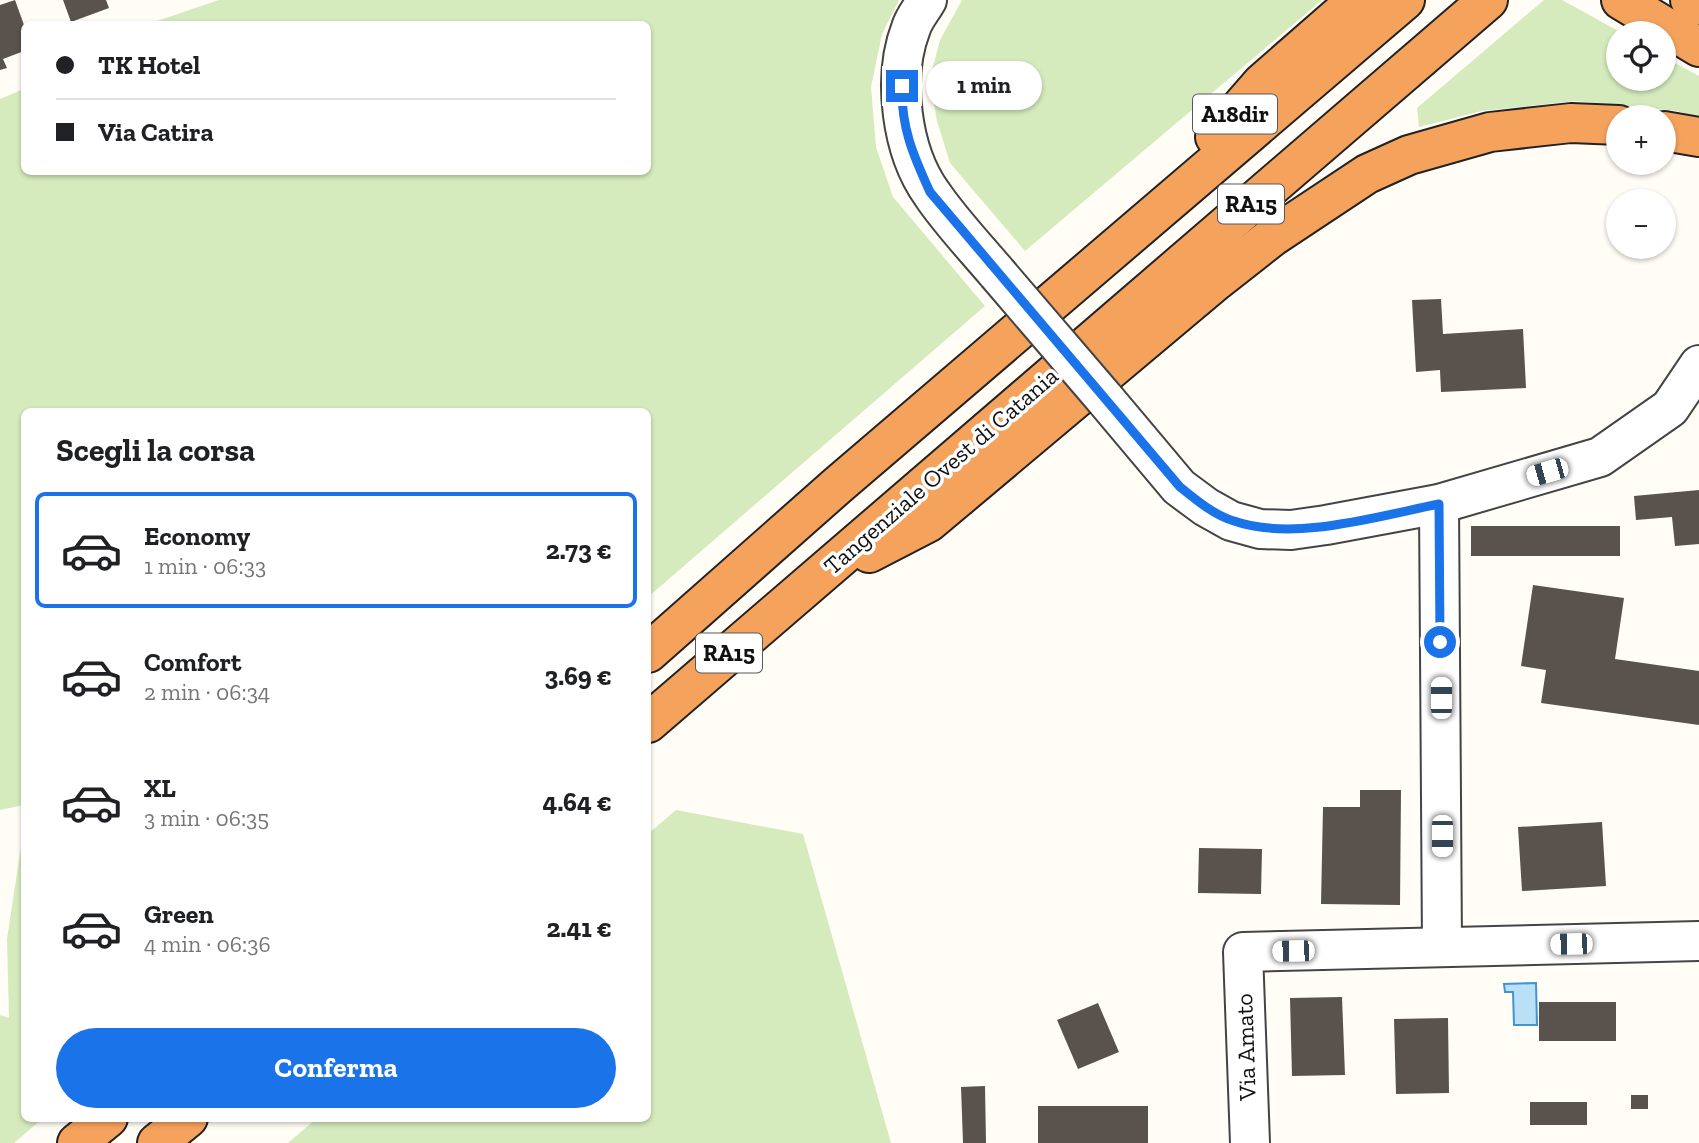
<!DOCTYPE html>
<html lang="it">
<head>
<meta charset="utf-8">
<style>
  body { margin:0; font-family:"Zilla Slab",serif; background:#f2f2f2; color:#202124; height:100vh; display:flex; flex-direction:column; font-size:26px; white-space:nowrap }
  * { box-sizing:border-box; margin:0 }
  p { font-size:23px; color:#757577 }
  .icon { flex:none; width:38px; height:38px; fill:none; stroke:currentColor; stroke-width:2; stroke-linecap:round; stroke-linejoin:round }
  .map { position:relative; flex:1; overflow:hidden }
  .panel { position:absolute; left:21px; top:408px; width:630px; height:714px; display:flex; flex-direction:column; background:#fff; border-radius:10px; box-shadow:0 2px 5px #0004 }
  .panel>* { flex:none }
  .top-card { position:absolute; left:21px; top:21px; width:630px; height:154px; border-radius:10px; box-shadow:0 2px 5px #0004; display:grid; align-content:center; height:154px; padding:0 35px; background:#fff }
  .fabs { position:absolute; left:1606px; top:21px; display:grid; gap:14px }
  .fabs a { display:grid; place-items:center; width:70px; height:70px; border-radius:50%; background:#fff; box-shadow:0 2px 5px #0004; font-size:35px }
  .end { position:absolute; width:32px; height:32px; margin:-16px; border:9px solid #1a73e8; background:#fff; box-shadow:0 0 0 4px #fff }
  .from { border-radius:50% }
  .bubble { position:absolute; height:49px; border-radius:24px; background:#fff; box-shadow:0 2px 5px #0004; font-size:23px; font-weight:700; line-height:49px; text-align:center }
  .car { position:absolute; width:21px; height:42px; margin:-21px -10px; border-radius:9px; box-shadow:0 0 5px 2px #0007; background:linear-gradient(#fff 24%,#345 0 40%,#fff 0 76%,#345 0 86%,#fff 0) }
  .top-card b { display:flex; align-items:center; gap:24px; height:66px; font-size:26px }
  .top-card b+b { border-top:2px solid #e0e0e0 }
  .top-card i { width:18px; height:18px; background:#202124 }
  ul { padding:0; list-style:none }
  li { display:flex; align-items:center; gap:21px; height:116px; margin:0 14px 10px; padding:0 21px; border:4px solid transparent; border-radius:10px }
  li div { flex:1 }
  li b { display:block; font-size:26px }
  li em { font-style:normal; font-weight:700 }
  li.active { border-color:#1a73e8 }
  li>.icon { width:63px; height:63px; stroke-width:1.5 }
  h2 { padding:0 35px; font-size:32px; line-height:84px }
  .button { display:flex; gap:14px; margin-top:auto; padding:14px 35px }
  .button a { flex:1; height:80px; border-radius:42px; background:#1a73e8; color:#fff; font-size:28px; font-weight:700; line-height:80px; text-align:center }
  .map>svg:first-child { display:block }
</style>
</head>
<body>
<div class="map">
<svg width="1699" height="1143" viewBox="0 0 1699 1143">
  <rect width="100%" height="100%" fill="#fffdf5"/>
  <!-- green -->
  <g fill="#d5ebbd">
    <polygon points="219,0 899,0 882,34 871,87 876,147 893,197 985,306 648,597 648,411 24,411 24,805 0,810 0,99 24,89 24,172 648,172 648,24 148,24"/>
    <polygon points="962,0 1322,0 1025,251 950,163 937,121 930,78 940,40"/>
    <polygon points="1544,0 1562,0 1622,33 1619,33 1619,79 1664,79 1664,57 1699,76 1699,118 1677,111 1575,101 1482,111 1419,127 1417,108"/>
    <polygon points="676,810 803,834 891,1143 288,1143 317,1118 648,1118 648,834"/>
    <polygon points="24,827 24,1118 43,1118 14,1143 0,1143 0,1015 9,1018 7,939"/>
  </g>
  <!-- water -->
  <polygon fill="#b9e0f7" stroke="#3f96cf" stroke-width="2" points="1536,983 1537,1025 1514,1025 1513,992 1505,992 1504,984"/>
  <!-- building -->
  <g fill="#5a524d">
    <polygon points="15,0 24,25 24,51 3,59 7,68 0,70 0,5"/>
    <polygon points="63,0 106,0 109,8 71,22"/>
    <polygon points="1441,299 1443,334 1523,329 1526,388 1441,392 1440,370 1416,372 1412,300"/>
    <polygon points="1699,490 1699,544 1675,546 1672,517 1636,520 1634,496"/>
    <rect x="1471" y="526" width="149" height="30"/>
    <polygon points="1533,585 1624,598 1615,659 1699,671 1699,725 1541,703 1546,670 1521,666"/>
    <polygon points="1360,790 1401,790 1400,905 1321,904 1323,807 1360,807"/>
    <polygon points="1602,822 1606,886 1522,891 1518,827"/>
    <polygon points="1199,848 1262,849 1261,894 1198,893"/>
    <polygon points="1342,997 1345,1075 1292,1076 1290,998"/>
    <rect x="1539" y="1002" width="77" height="39"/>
    <polygon points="1098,1003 1119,1052 1078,1069 1057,1020"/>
    <polygon points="1448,1018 1449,1093 1396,1094 1394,1019"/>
    <polygon points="985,1086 986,1143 963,1143 961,1087"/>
    <rect x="1631" y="1095" width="17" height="14"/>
    <rect x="1530" y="1102" width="57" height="23"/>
    <rect x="1038" y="1106" width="110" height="37"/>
  </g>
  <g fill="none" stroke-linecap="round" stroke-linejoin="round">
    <defs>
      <g id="minor">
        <path d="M927,0C922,9 914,18 911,28C892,77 901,151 932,194C951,222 975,247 997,273"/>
        <polyline points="1105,399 1179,487 1206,507 1231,521 1260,529 1291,530 1326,525 1439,504 1600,457 1670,408 1699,365"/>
        <polyline points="1439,504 1442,947"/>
        <polyline points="1250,1143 1243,952 1699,941"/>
      </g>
      <g id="highway">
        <polyline points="1621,0 1699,47"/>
        <polyline points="1690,0 1699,5"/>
        <polyline points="1664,131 1699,137"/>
        <polyline points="1215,137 1262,83 1357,0"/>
        <polyline points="869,553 929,522 1216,281 1272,237 1367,174 1409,155 1490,132 1571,123 1619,125"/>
        <polyline points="648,653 838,485 1405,0"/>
        <polyline points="648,723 1488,0"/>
        <polyline points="77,1143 108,1118"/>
        <polyline points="157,1143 188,1118"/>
      </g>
    </defs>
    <!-- minor casing -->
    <use href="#minor" stroke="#444" stroke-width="42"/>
    <!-- highway casing -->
    <use href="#highway" stroke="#222" stroke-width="42"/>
    <!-- minor -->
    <use href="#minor" stroke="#fff" stroke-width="38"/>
    <!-- highway -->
    <use href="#highway" stroke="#f5a25d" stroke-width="38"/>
    <defs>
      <polyline id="minor-bridge" points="997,273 1105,399"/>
    </defs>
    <!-- minor-bridge casing -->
    <use href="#minor-bridge" stroke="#444" stroke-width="42" stroke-linecap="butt"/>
    <!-- minor-bridge -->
    <use href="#minor-bridge" stroke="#fff" stroke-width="38"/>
  </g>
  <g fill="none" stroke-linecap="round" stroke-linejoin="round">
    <!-- route -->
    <path stroke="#1a73e8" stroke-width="9" d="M902,86C901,127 913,155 930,192L1180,487C1196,500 1214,515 1234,521C1294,542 1378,516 1439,504L1440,642"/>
  </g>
  <g text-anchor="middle" stroke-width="7" stroke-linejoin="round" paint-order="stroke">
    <!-- shield labels -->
    <g fill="#fff" stroke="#585858" stroke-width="2">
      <rect x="1193" y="94.5" width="84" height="39" rx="5"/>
      <rect x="1218" y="184.5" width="66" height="39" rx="5"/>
      <rect x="696" y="633.5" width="66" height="39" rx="5"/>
    </g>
    <g font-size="23" font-weight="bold" fill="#111">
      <text x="1235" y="122">A18dir</text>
      <text x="1251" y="212">RA15</text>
      <text x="729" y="661">RA15</text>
    </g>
    <!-- street labels -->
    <g font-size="24" fill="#111" stroke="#fff">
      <text transform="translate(941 471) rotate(-41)" y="8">Tangenziale Ovest di Catania</text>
      <text transform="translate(1246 1047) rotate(-92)" y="8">Via Amato</text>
    </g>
  </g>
</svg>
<div class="fabs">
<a><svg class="icon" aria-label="locate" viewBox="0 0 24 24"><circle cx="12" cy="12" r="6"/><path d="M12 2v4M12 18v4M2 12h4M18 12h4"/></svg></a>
<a>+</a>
<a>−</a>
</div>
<i class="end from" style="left:1440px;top:642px"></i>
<i class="end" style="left:902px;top:86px"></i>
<div class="bubble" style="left:926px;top:61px;width:116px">1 min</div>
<i class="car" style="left:1547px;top:472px;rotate:254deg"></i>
<i class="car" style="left:1441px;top:698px;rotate:0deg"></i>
<i class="car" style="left:1442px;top:836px;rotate:180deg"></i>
<i class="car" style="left:1571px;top:944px;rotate:269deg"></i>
<i class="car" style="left:1293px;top:951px;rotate:269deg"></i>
<div class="top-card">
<b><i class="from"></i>TK Hotel</b>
<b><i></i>Via Catira</b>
</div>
<section class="panel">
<h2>Scegli la corsa</h2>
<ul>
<li class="active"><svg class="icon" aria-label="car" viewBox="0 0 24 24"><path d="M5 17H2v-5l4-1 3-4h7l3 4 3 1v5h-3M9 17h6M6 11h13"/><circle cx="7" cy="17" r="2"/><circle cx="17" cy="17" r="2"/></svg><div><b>Economy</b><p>1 min · 06:33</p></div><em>2.73 €</em></li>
<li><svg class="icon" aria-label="car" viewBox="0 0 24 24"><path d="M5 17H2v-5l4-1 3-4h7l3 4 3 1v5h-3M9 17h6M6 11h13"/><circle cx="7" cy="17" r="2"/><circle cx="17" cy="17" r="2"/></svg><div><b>Comfort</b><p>2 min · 06:34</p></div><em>3.69 €</em></li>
<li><svg class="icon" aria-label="car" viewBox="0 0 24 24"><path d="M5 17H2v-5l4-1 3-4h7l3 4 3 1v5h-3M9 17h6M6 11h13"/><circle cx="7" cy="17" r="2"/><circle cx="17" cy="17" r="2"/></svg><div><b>XL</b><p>3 min · 06:35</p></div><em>4.64 €</em></li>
<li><svg class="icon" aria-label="car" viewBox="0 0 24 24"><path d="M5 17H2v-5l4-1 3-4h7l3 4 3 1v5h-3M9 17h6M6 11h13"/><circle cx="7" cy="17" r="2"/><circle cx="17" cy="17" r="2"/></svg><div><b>Green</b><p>4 min · 06:36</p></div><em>2.41 €</em></li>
</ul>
<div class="button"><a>Conferma</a></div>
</section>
</div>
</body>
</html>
